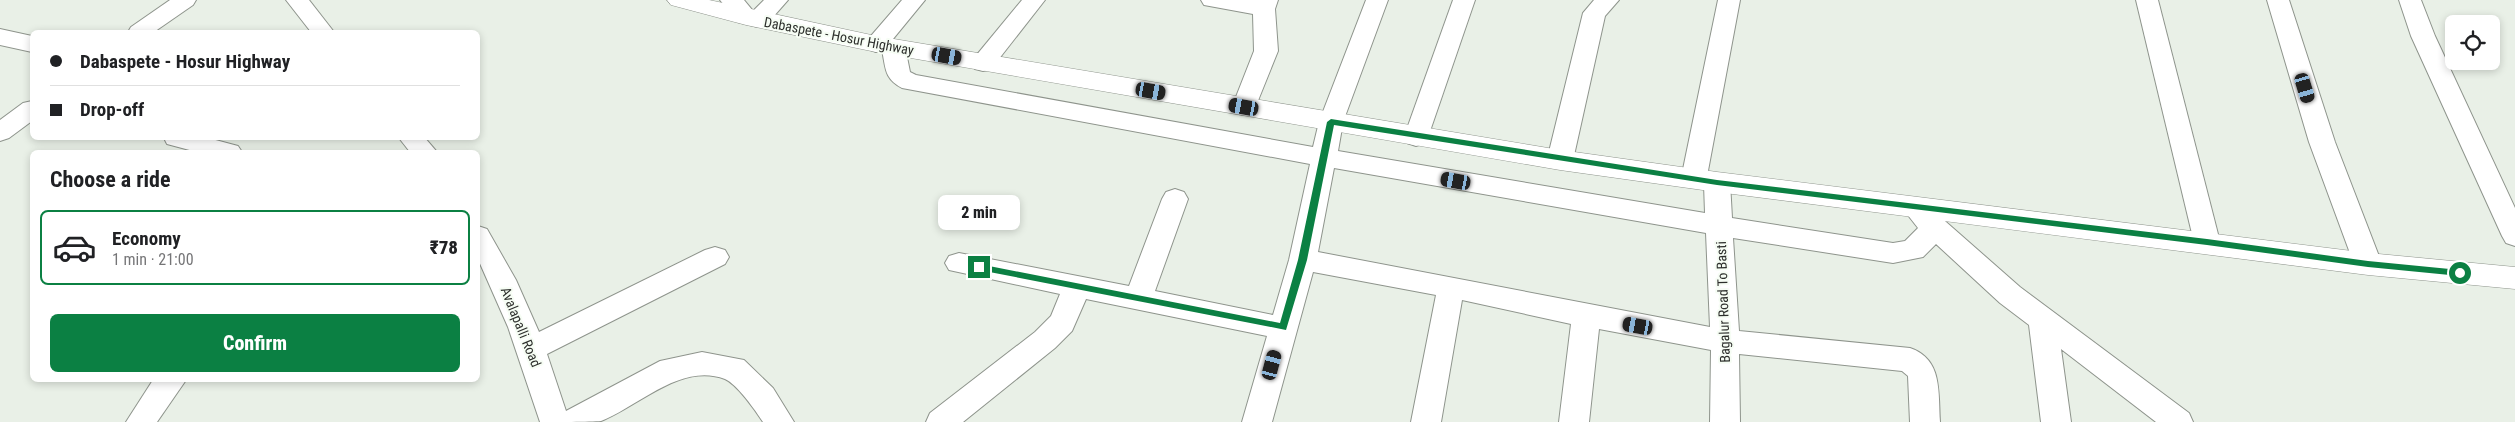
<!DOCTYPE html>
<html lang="en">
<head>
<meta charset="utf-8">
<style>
  body { margin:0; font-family:"Roboto Condensed",sans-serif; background:#f6f6f6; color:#202124; height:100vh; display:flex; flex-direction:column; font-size:19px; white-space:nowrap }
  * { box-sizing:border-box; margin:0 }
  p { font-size:16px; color:#757577 }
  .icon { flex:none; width:28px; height:28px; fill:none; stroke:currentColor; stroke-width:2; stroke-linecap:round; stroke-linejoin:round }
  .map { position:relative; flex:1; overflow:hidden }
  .side { position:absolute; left:30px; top:150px; width:450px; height:232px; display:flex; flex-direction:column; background:#fff; border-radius:8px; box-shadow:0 2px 8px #0003 }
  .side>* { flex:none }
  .top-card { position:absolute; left:30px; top:30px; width:450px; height:110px; border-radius:8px; box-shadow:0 2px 8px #0003; display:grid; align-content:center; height:110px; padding:0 20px; background:#fff }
  .tools { position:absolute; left:2445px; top:15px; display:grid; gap:10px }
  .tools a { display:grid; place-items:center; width:55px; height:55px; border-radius:8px; background:#fff; box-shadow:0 2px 8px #0003; font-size:25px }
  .end { position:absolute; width:22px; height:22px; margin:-11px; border:6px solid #0b8043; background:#fff; box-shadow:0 0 0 2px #fff }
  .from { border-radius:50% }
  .bubble { position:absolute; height:35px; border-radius:8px; background:#fff; box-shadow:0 2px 8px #0003; font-size:16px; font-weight:800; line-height:35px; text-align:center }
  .car { position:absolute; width:15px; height:30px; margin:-15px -8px; border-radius:6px; box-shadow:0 0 4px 1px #0007; background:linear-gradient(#222 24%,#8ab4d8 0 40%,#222 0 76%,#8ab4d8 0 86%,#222 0) }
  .top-card b { display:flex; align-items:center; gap:18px; height:48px; font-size:19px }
  .top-card b+b { border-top:1px solid #e0e0e0 }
  .top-card i { width:12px; height:12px; background:#202124 }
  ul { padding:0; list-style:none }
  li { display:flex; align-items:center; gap:15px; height:75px; margin:0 10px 8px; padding:0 10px; border:2px solid transparent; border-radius:8px }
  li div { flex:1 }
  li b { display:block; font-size:19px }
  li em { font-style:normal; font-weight:800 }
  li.current { border-color:#0b8043 }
  li>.icon { width:45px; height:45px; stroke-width:1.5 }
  h2 { padding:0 20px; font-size:22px; line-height:60px }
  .cta { display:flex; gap:10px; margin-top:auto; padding:10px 20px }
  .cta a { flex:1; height:58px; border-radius:8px; background:#0b8043; color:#fff; font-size:20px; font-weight:800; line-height:58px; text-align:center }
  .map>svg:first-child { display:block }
</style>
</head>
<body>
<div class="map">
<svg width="2515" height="422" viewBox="0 0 2515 422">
  <rect width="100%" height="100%" fill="#e9f0e7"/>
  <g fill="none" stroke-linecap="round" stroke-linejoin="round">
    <defs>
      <g id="street">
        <polygon points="170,0 196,0 193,5 154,32 128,32 131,27"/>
        <polygon points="286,0 309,0 334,32 311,32"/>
        <polygon points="720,0 744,0 753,11 764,0 788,0 766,25 758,27 738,22"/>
        <path d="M902,0H925L893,39L901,42L905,47L910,72L916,75L1313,147L1319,122L1366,0H1388L1343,122L1338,151L1705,213L1704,184L1694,188L1685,186L1681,179L1718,0H1740L1707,176L1717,173L1726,175L1730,182L1732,218L1893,243L1905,241L1918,228L1907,214L1911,207L1920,204L1929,207L2020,287L2189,413L2193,422H2156L2061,349L2071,422H2041L2029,325L2000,303L1936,244L1923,257L1893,263L1733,238L1739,331L1910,348C1943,359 1938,393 1940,422H1910L1908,376L1902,371L1739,354L1740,422H1710L1711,350L1599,329L1589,422H1559L1571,324L1462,300L1441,422H1411L1436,295L1313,272L1272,422H1242L1267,336L1086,299L1072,331L1055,348L963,422H926L930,413L1035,332L1051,316L1060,294L949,270L945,263L949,256L959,253L1129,286L1162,199L1166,192L1175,189L1184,192L1188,199L1155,291L1273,315L1289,260L1310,164L902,88C884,78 886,69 882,50L876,52L868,49L864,44ZM1334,168L1706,233L1710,327L1318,252Z"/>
        <polygon points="1022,0 1045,0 991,69 983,71 975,69 971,63 975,57"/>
        <polygon points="1201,0 1278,0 1275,9 1278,51 1253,113 1244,115 1235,113 1232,107 1254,51 1253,14 1204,5"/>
        <polygon points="1453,0 1475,0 1428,137 1425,143 1416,146 1407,143 1404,137"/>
        <polygon points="1594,0 1619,0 1605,16 1573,160 1569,166 1560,169 1551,166 1547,160 1583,13"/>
        <polygon points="2136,0 2158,0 2220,242 2216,249 2207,252 2198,249 2194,242"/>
        <polygon points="2267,0 2289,0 2335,142 2382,264 2378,271 2368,274 2358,271 2354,264 2309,142"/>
        <polygon points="2399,0 2421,0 2435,36 2515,208 2515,246 2506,243 2502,236 2411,36"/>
        <polygon points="0,29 32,36 32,52 0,45"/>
        <polygon points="32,101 32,121 9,138 0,141 0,120 23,103"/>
        <polygon points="164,138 208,138 238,146 242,152 197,152 167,144"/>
        <polygon points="399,138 425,138 437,152 410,152"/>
        <path d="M478,226L487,229L516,280L539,332L705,250L715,247L725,250L729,257L725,264L547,354L566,411L660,361L702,352L744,360L773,388L794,422H763C756,411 737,384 725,379C681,362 639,406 601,421C591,422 553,422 540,422L508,327L478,259Z"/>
        <polygon points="153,380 186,380 157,422 126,422"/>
      </g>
      <polygon id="highway" points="667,0 709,0 876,36 1560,150 1717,172 2368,253 2515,267 2515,289 2368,275 1717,192 1560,170 876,52 746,25 671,5"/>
    </defs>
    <!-- street casing -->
    <use href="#street" stroke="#8e948c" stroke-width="2"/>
    <!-- highway casing -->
    <use href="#highway" stroke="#8e948c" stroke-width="1"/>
    <!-- street -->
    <use href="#street" fill="#fff" fill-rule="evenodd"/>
    <!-- highway -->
    <use href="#highway" fill="#fff" fill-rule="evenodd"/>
  </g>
  <!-- route -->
  <polygon fill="#0b8043" points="1331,119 1717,180 2207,239 2368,261 2460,270 2464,273 2460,276 2368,267 2207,245 1717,185 1334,125 1307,260 1286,330 979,270 975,267 979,264 1280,323 1298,260 1327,122"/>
  <g text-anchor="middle" stroke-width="4" stroke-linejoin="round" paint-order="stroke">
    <!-- street labels -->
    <g font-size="14" fill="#2d2f2c" stroke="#f6fdf4">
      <text transform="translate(839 36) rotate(11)" y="5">Dabaspete - Hosur Highway</text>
      <text transform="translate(1723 302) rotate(-92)" y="5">Bagalur Road To Basti</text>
      <text transform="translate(521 327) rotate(68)" y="5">Avalapalli Road</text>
    </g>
  </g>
</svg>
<div class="tools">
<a><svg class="icon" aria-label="locate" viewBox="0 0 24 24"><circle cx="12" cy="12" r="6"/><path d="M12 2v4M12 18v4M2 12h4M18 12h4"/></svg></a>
</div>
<i class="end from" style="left:2460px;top:273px"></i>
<i class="end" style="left:979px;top:267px"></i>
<div class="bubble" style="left:938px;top:195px;width:82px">2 min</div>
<i class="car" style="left:947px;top:56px;rotate:100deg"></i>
<i class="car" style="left:2305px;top:88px;rotate:163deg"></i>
<i class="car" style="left:1151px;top:91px;rotate:100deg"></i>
<i class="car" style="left:1244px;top:107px;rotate:280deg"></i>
<i class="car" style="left:1456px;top:181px;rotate:280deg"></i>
<i class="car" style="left:1638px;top:326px;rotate:280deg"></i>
<i class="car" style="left:1272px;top:365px;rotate:15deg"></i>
<div class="top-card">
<b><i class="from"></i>Dabaspete - Hosur Highway</b>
<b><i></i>Drop-off</b>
</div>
<section class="side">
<h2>Choose a ride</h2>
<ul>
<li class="current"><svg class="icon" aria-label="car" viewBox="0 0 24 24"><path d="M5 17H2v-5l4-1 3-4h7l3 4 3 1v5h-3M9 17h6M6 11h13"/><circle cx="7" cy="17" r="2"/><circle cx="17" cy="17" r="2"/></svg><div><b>Economy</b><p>1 min · 21:00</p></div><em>₹78</em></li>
</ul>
<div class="cta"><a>Confirm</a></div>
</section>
</div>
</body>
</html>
